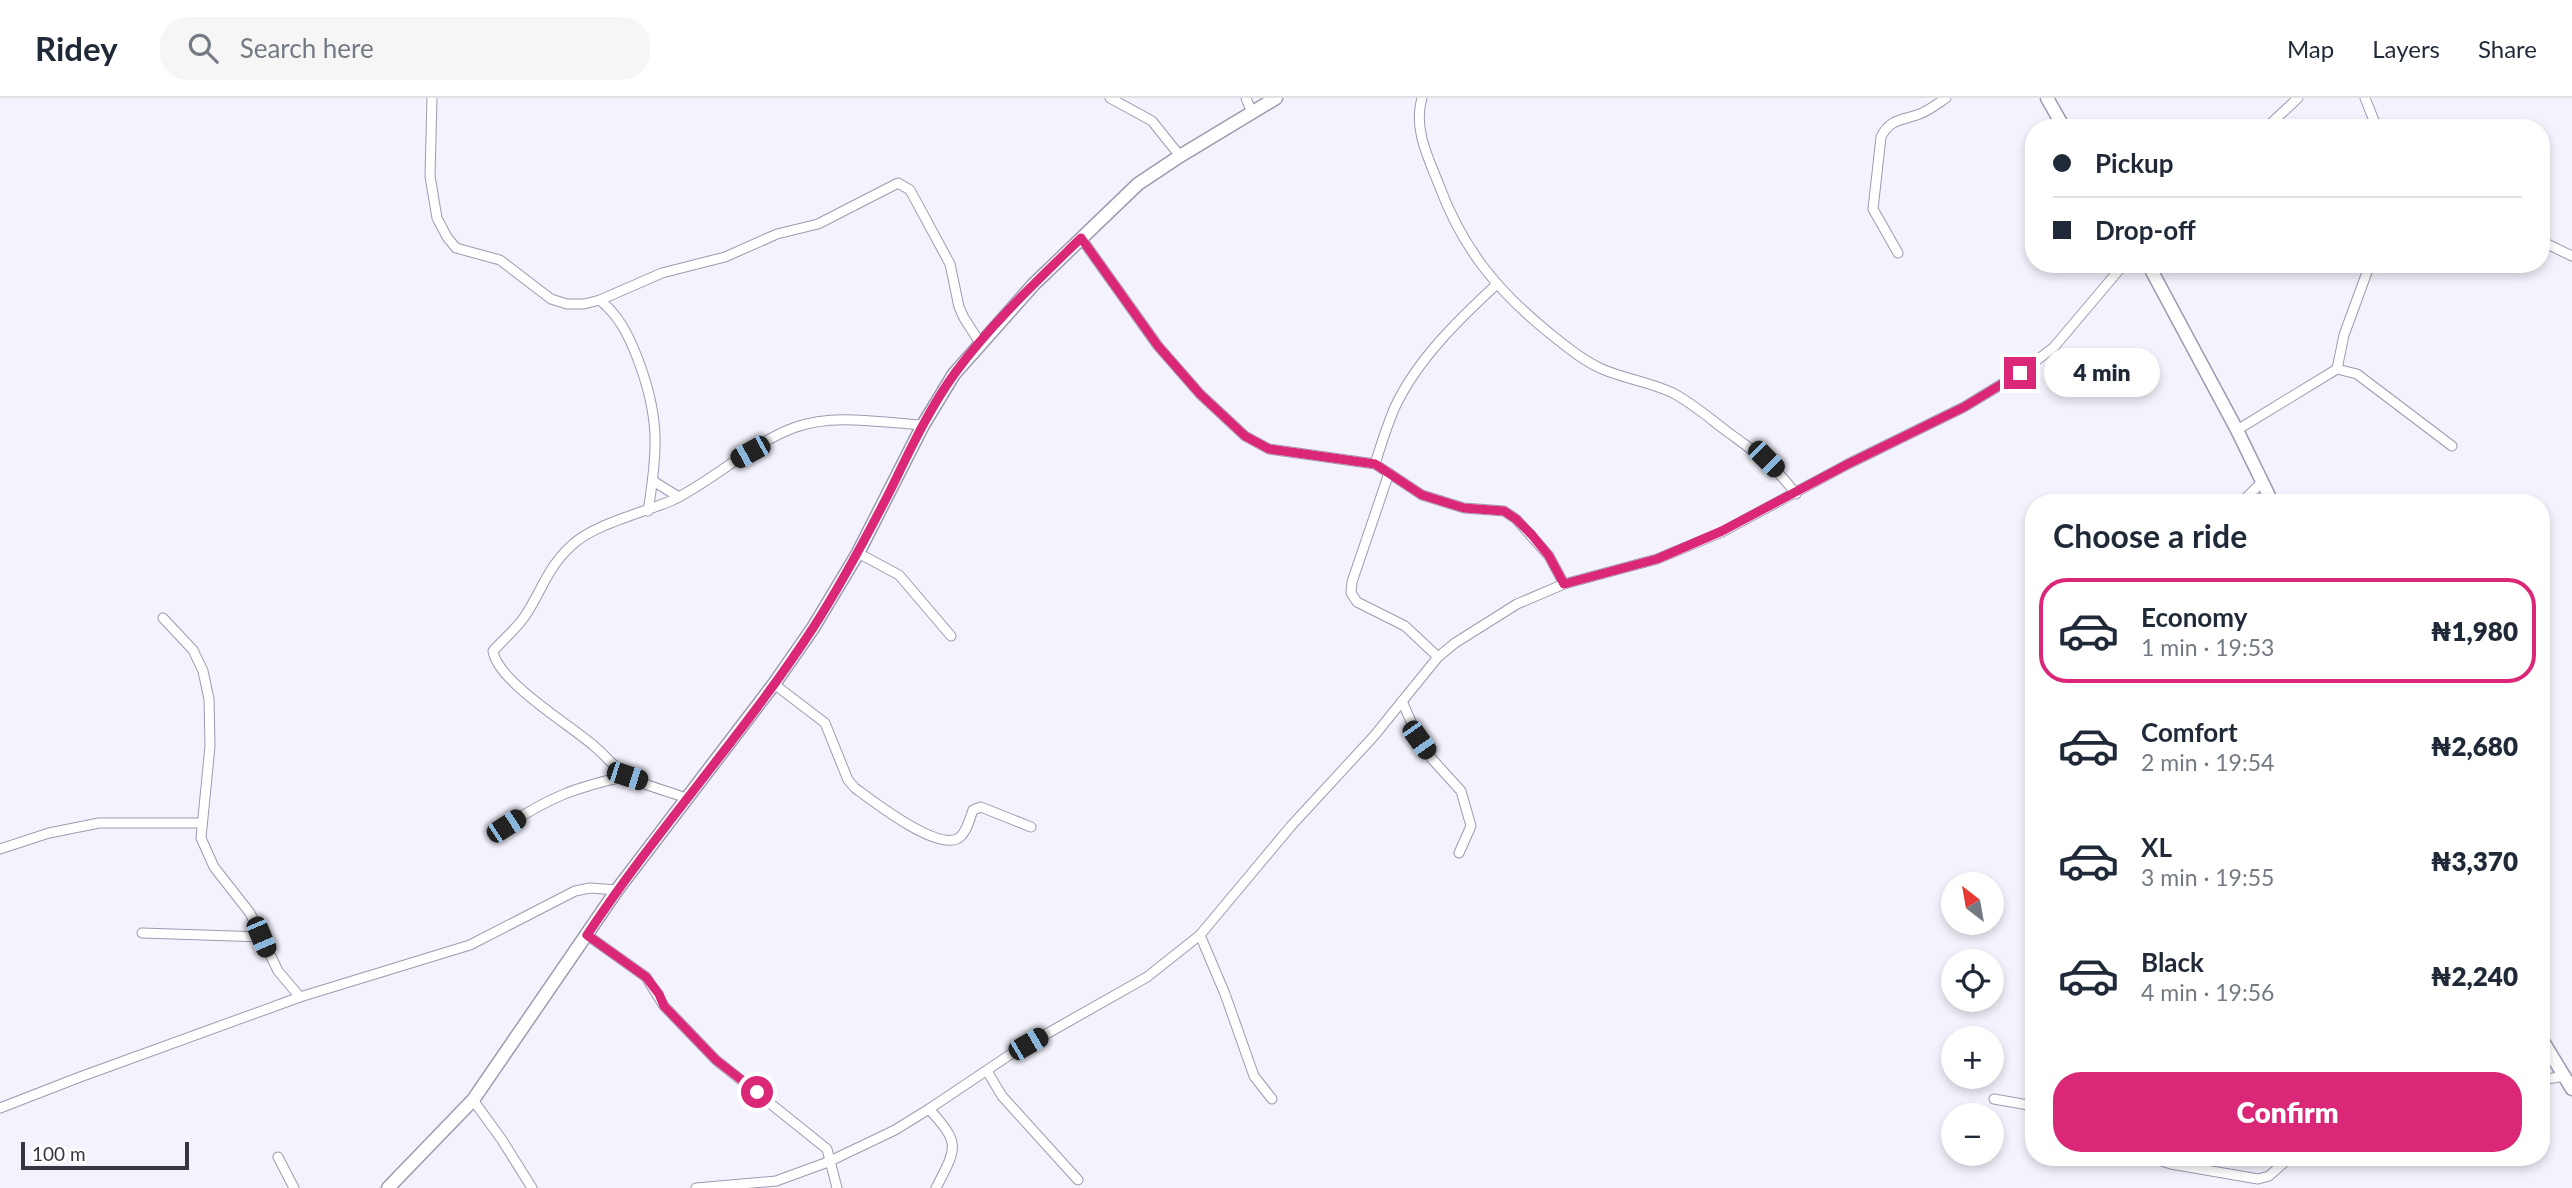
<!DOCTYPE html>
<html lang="en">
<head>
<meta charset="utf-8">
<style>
  body { margin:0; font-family:Lato,sans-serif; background:#f6f6f7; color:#1f2937; height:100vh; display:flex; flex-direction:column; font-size:26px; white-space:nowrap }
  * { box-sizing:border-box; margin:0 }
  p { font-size:23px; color:#747a83 }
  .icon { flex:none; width:38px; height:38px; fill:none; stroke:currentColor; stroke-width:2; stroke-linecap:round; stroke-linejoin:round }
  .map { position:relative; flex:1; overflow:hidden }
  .drawer { position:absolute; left:2025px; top:396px; width:525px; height:672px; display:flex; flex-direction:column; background:#fff; border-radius:28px; box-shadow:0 4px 10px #0003 }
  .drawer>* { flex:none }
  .hud { position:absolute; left:2025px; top:21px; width:525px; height:154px; border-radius:28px; box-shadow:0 4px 10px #0003; display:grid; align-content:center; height:154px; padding:0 28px; background:#fff }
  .needle { width:46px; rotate:329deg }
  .buttons { position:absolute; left:1941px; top:774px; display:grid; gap:14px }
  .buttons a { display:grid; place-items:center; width:63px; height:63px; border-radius:50%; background:#fff; box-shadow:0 4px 10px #0003; font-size:35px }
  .scale { position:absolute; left:21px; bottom:18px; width:168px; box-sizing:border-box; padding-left:7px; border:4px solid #37353f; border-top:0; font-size:19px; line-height:24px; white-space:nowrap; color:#37353f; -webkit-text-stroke:5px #fff; paint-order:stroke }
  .end { position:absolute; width:32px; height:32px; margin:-16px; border:9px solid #db2777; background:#fff; box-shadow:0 0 0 4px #fff }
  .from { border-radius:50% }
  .bubble { position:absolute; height:49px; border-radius:24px; background:#fff; box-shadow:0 4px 10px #0003; font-size:23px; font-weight:800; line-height:49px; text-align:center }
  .car { position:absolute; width:21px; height:42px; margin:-21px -10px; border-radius:9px; box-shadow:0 0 5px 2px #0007; background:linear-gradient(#222 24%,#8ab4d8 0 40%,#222 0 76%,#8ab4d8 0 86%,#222 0) }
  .hud b { display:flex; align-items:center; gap:24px; height:66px; font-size:26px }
  .hud b+b { border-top:2px solid #e0e1e3 }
  .hud i { width:18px; height:18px; background:#1f2937 }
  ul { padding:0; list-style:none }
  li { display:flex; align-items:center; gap:21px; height:105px; margin:0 14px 10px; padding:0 14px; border:4px solid transparent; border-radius:28px }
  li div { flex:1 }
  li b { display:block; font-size:26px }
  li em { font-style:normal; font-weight:800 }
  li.current { border-color:#db2777 }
  li>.icon { width:63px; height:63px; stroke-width:1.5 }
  h2 { padding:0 28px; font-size:32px; line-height:84px }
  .button { display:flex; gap:14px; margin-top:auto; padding:14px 28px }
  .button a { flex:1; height:80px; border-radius:28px; background:#db2777; color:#fff; font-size:28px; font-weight:800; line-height:80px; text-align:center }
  header { display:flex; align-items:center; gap:42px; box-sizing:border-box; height:98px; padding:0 35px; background:#fff; border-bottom:2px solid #e0e1e3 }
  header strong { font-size:33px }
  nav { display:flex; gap:38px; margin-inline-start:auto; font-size:24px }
  .search { width:490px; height:63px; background:#f6f6f7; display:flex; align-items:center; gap:18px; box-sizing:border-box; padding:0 24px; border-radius:28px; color:#747a83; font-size:26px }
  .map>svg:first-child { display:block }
</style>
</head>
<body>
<header>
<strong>Ridey</strong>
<div class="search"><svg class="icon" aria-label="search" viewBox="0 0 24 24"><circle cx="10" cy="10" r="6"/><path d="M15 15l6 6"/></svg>Search here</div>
<nav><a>Map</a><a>Layers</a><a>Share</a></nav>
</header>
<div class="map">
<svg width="2572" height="1090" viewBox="0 0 2572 1090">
  <rect width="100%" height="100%" fill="#f4f3fd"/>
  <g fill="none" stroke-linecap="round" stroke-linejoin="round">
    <defs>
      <g id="minor">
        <polyline points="432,0 430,78 437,120 447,139 456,150 500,162 551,201 567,206 584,206 600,202 662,175 725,159 777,136 818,126 898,85 910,92 950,166 959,209 964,220 980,245"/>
        <polyline points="1110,0 1152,23 1180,58"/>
        <polyline points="1246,0 1252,15"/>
        <path d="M1422,0C1413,30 1428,59 1439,87C1463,152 1499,195 1553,238C1568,250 1584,263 1602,271C1625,281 1650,284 1673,295C1692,305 1708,319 1725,332C1756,355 1772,364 1796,396"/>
        <polyline points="2365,0 2377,30"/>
        <polyline points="2266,30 2298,0"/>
        <polyline points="1081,140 1158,248 1200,296 1245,338 1269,351 1375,366 1422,397 1464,410 1504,413 1516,421 1549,458 1564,486"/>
        <polyline points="2541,143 2572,158"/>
        <path d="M1898,155L1873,111L1881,39C1889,22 1901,22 1917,17C1927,14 1937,6 1946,0"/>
        <path d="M600,202C619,218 628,236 637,259C660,318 658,352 648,413"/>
        <polyline points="2337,271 2344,237 2370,166"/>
        <polyline points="2237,332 2337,271 2357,276 2452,348"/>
        <path d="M1375,366C1381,347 1387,327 1395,309C1417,262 1458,222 1496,187"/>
        <polyline points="1389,375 1352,484 1351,495 1357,504 1405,528 1438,559"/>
        <polyline points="653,383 679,399"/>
        <polyline points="2242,404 2261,385"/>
        <polyline points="858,455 899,477 951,538"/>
        <polyline points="163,520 193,552 203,573 209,601 210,648 201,740 214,769 250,815 278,873 300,899"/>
        <path d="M774,586L825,625L848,682L855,690C874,704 934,751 957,741C966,737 970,720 973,712L981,709L1031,729"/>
        <polyline points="1402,603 1419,642 1432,661 1461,693 1471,728 1459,755"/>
        <path d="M686,700C671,694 638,686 626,677C614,669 605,657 594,648C570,627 497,583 493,553C504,541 517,530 525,518C543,491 546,471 572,447C594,426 643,415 673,402C713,383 753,344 796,329C835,315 883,325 923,327"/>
        <path d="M506,728C550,699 576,689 627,678"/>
        <polyline points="0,751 49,735 99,725 202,725"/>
        <polyline points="142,835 261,839"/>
        <polyline points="587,837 646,879 664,908 716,962 827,1051 837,1090"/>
        <polyline points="1200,837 1225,896 1254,978 1272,1001"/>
        <polyline points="987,973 1002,998 1078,1082"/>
        <polyline points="2541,982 2565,978"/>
        <polyline points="1994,1001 2034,1008"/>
        <polyline points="473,1002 502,1042 532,1090"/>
        <polyline points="0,1010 80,979 300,899 470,847 575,793 590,790 617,792"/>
        <path d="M929,1011C961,1046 957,1049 936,1090"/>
        <polyline points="278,1059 294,1090"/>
        <polyline points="2148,1059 2171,1066 2258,1081 2269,1078 2290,1059"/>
        <polyline points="696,1090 776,1083 828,1064 895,1032 929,1011 1011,956 1147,879 1200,837 1291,728 1374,638 1438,559 1455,545 1517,506 1564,486 1657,461 1722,434 1848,366 1964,309 2020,275 2054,249 2124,166"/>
      </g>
      <polyline id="tertiary" points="388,1090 473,1002 617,792 774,586 813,530 858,455 923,327 954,276 1034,186 1138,86 1180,58 1276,0"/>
      <g id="secondary">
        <polyline points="2047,0 2064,30"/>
        <polyline points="2148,166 2237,332 2272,404"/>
        <polyline points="2541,940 2572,991"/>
      </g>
    </defs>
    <!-- minor casing -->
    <use href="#minor" stroke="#9d9ab1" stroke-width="11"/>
    <!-- tertiary casing -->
    <use href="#tertiary" stroke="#9d9ab1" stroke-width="15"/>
    <!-- secondary casing -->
    <use href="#secondary" stroke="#9d9ab1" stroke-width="15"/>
    <!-- minor -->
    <use href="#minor" stroke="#fff" stroke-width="9"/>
    <!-- tertiary -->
    <use href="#tertiary" stroke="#fff" stroke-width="12"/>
    <!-- secondary -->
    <use href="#secondary" stroke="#fff" stroke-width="12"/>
  </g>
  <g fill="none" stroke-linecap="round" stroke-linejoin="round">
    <!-- route -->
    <path stroke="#db2777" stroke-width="9" d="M757,994L716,962L664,908L659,896L646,879L587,837C657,731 744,636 813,530C842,485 867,438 891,391C910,352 929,311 955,275C991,226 1038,182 1081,140L1158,248L1200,296L1245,338L1269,351L1375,366L1422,397L1464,410L1504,413L1516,421L1532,437L1549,458L1564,486L1657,461L1722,433L1848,366L1964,309L2020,275"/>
  </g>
</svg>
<div class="buttons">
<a><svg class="needle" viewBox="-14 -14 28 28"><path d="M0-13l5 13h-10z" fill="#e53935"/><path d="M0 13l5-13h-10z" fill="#747a83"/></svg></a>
<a><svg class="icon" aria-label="locate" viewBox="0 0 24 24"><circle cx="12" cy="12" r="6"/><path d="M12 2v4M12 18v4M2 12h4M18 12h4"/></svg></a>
<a>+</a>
<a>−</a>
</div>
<div class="scale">100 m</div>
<i class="end from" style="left:757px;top:994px"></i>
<i class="end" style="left:2020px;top:275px"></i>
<div class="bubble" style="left:2044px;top:250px;width:116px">4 min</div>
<i class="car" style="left:750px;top:354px;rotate:241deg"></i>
<i class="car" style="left:1766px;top:361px;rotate:135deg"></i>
<i class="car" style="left:1419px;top:642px;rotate:145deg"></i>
<i class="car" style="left:627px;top:678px;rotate:108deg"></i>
<i class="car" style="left:506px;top:728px;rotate:57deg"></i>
<i class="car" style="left:261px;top:839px;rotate:157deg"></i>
<i class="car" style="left:1028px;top:946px;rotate:60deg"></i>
<div class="hud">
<b><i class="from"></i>Pickup</b>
<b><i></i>Drop-off</b>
</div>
<section class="drawer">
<h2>Choose a ride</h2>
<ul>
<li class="current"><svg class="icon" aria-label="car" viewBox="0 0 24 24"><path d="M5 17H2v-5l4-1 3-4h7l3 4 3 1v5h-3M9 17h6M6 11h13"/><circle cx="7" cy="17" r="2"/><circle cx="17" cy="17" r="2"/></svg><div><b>Economy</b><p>1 min · 19:53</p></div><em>₦1,980</em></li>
<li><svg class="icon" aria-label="car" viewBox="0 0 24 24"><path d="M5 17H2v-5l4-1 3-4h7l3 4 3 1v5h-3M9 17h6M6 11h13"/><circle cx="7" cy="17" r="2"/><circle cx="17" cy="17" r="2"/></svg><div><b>Comfort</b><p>2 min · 19:54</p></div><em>₦2,680</em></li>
<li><svg class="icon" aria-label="car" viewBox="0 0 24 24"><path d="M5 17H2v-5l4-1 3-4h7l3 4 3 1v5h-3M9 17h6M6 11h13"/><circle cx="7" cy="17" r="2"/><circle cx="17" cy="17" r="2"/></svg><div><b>XL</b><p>3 min · 19:55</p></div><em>₦3,370</em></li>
<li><svg class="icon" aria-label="car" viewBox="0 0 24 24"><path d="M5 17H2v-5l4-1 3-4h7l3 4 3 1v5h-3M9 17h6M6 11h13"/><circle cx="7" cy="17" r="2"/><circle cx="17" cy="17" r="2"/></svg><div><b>Black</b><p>4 min · 19:56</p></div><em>₦2,240</em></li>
</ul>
<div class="button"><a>Confirm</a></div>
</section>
</div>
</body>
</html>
